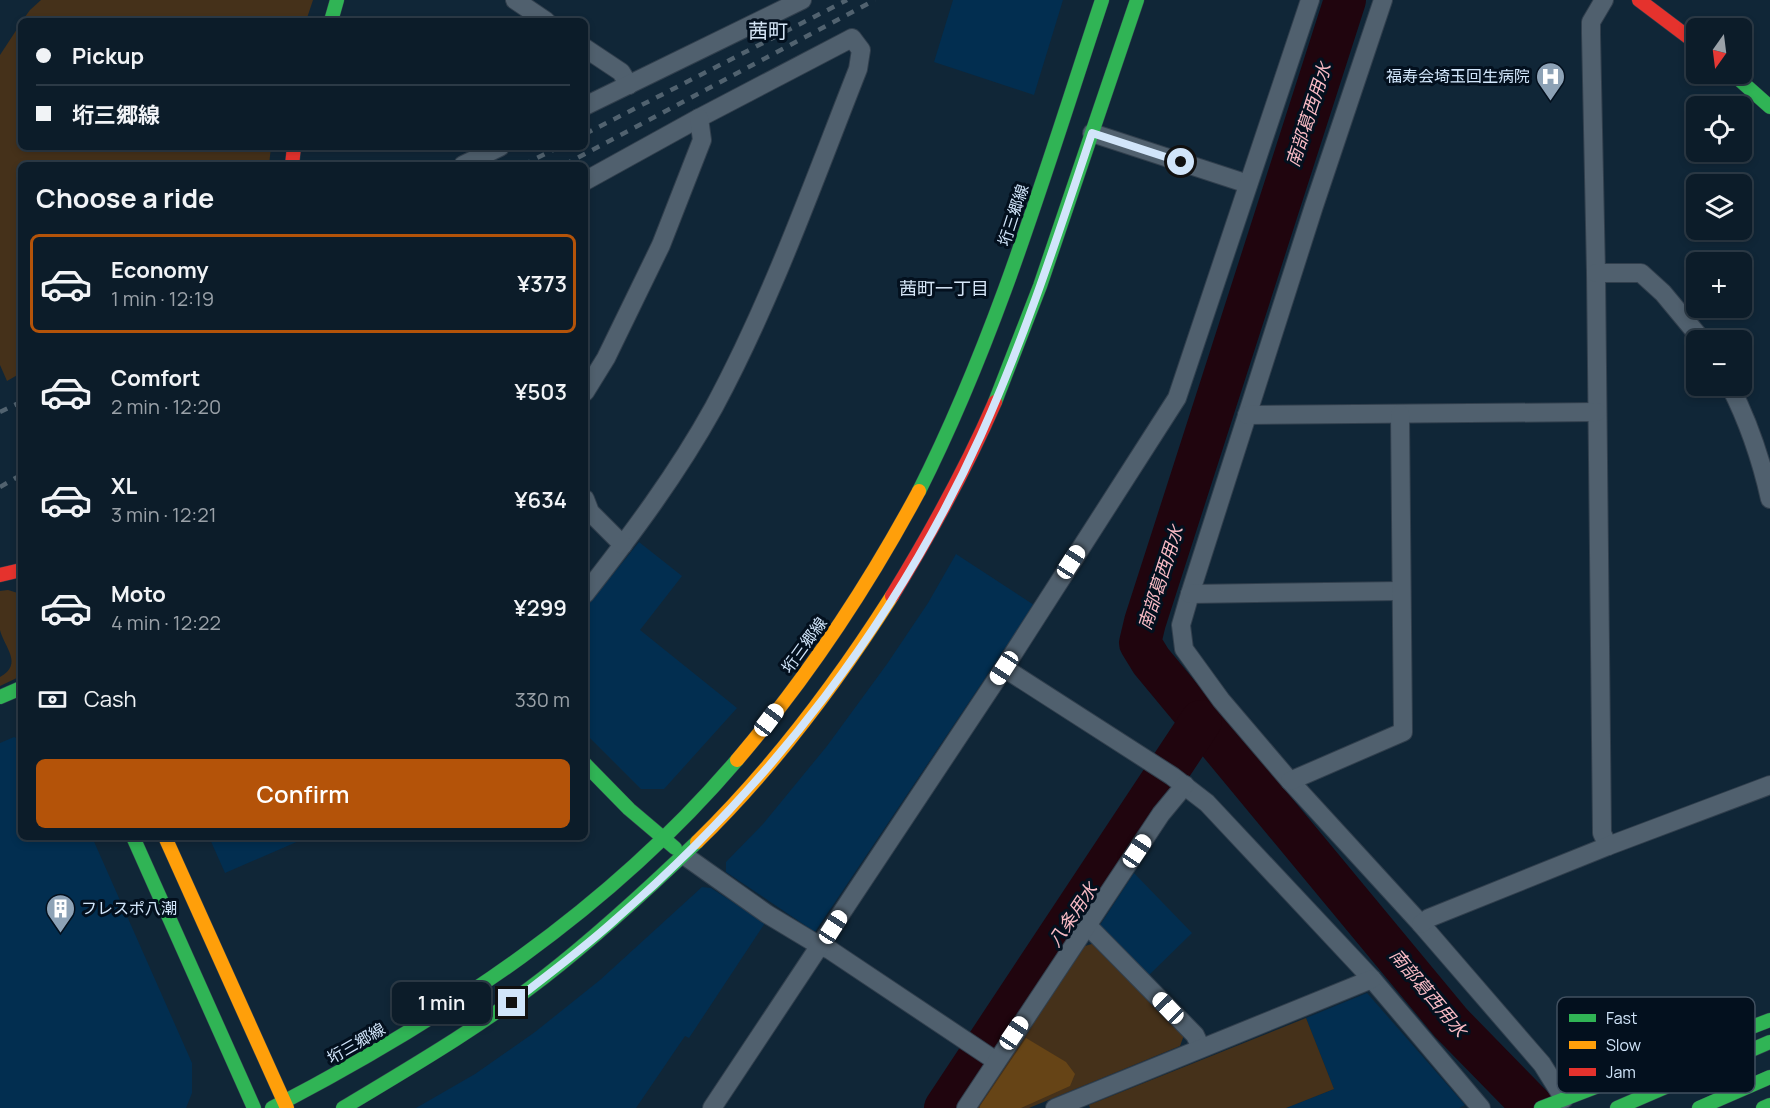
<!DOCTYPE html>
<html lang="en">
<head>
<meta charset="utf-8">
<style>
  body { margin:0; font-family:Manrope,"Noto Sans JP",sans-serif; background:#152531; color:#f1f3f6; height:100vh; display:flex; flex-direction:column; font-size:22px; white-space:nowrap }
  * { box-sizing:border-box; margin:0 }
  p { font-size:20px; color:#9aa1a8 }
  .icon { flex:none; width:33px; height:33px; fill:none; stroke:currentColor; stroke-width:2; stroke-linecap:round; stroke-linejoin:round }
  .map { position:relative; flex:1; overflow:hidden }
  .sheet { position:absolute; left:18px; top:162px; width:570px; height:678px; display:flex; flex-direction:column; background:#0c1c29; border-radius:9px; box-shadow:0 3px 9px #0003,0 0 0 2px #2c3a46 }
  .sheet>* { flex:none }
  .hud { position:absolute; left:18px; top:18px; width:570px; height:132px; border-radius:9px; box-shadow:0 3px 9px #0003,0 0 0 2px #2c3a46; display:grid; align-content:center; height:132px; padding:0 18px; background:#0c1c29 }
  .needle { width:39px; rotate:194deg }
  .controls { position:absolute; left:1686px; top:18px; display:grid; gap:12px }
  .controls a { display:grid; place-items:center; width:66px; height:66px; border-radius:9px; background:#0c1c29; box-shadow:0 3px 9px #0003,0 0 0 2px #2c3a46; font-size:30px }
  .end { position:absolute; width:27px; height:27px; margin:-14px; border:8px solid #d1e5fa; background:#111; box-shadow:0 0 0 3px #111 }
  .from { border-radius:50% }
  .bubble { position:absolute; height:42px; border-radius:9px; background:#0c1c29; box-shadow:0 3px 9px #0003,0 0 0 2px #2c3a46; font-size:20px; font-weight:600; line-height:42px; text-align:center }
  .car { position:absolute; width:18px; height:36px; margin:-18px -9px; border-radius:8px; box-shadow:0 0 4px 2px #0007; background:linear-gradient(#fff 24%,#345 0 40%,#fff 0 76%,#345 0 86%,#fff 0) }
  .hud b { display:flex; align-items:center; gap:21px; height:57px; font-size:22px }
  .hud b+b { border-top:2px solid #2c3a46 }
  .hud i { width:15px; height:15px; background:#f1f3f6 }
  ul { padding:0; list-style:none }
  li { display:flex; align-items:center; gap:18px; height:99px; margin:0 12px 9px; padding:0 6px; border:3px solid transparent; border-radius:9px }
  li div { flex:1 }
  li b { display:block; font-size:22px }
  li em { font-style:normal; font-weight:600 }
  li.active { border-color:#b45309 }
  li>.icon { width:54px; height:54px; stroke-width:1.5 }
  h2 { padding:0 18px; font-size:27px; line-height:72px }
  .pay { display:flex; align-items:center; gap:15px; height:66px; padding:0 18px; font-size:22px }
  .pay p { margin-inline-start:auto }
  .button { display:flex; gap:12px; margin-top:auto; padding:12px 18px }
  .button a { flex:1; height:69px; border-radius:9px; background:#b45309; color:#fff; font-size:24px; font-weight:600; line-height:69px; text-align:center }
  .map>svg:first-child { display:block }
</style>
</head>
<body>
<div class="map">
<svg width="1770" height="1108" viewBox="0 0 1770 1108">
  <rect width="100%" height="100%" fill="#102637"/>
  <!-- built -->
  <g fill="#022e50">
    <polygon points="953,0 1063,0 1034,95 934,62"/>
    <polygon points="639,542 682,576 640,630 737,708 664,789 641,789 585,733 585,609"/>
    <polygon points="956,554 1034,605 815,932 726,872 726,862 763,824 827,746 887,664 928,603"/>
    <polygon points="14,737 21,740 21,837 92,837 192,1063 192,1093 186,1108 0,1108 0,743"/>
    <polygon points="209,837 308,837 225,873"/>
    <polygon points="1134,873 1192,933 1149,975 1100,925"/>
    <polygon points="702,887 711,888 765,923 689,1038 685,1036 636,1108 416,1108 475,1074 535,1032 600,980"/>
    <polygon points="1367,993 1465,1105 1459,1108 1286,1108 1334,1089 1306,1018"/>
  </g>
  <!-- green -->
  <g fill="#45311a">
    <polygon points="41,0 313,0 306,21 22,21 30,10"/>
    <polygon points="21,23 21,147 271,147 269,165 21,165 21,373 7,381 0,365 0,55"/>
    <path d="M8,590L21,594V676L0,686V677C24,664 4,647 0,630C0,618 0,603 0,591Z"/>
    <polygon points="1095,943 1184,1035 1180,1046 1029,1108 976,1108 1085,946"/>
    <polygon points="1306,1018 1334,1089 1286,1108 1090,1108 1089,1105"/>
  </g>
  <!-- forest -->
  <polygon fill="#664416" points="1026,1038 1066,1062 1075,1074 1070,1086 1021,1108 980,1108 980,1106"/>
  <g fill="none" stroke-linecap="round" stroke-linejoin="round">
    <!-- river -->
    <g stroke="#20050e" stroke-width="42">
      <polyline points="1345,0 1145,622 1140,643 1151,661 1451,1023 1534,1108"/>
      <polyline points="945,1108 1201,721"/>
    </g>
    <defs>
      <g id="street">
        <polyline points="515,0 546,21"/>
        <polyline points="1383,0 1314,206 1190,594 1181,625 1184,649 1221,700 1290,781 1421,924 1542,1064 1564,1099"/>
        <polyline points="1604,0 1591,22 1591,34 1596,273 1602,833 1608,846"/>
        <polyline points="585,48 621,72 629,85"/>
        <polyline points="585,106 802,0"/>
        <polyline points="1092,133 1248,184"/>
        <polyline points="463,165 500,147"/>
        <path d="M585,181L699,118L852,38L861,50L858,69C813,183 772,299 714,407C677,474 632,534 585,594"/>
        <polyline points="1596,273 1641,273 1663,293 1702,340"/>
        <path d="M1730,386C1749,423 1761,459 1770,499"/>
        <polyline points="585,392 606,358 661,245 702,140 699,118"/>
        <polyline points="1247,415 1597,412"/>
        <polyline points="585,499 590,512 623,545"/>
        <polyline points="1190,594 1401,591"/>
        <polyline points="1004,668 1172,776 1207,803 1372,979 1481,1108"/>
        <polyline points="1290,781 1403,732 1400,414"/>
        <polyline points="685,856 767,914 820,946 830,950 996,1061"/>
        <polyline points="1421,924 1429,918 1608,846 1770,785"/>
        <polyline points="1087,925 1195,1035 1201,1048"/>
        <polyline points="712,1108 1004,668 1177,398 1310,0"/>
        <polyline points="966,1108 1161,814 1185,785"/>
        <polyline points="1055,1108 1372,979"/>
      </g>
      <g id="fast">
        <polyline points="331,21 337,0"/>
        <polyline points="1733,74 1770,107"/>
        <polyline points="995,402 1040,286 1137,0"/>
        <path d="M919,491C998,334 1047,166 1102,0"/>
        <polyline points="0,697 21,688"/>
        <polyline points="585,764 629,809 675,848"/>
        <polyline points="133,837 254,1108"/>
        <path d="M272,1108C447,1017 608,911 737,760"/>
        <path d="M343,1108C411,1067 480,1027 543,978C597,936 647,890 697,842"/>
        <polyline points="1541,1108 1770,1020"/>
        <polyline points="1617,1108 1770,1042"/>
        <polyline points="1699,1108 1770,1077"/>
        <polyline points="1763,1108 1770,1105"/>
      </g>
      <g id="slow">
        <path d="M737,760C807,678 868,586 919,491"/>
        <polyline points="165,837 287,1108"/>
        <path d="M697,842C772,769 836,684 892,596"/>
      </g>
      <g id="jam">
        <polyline points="1639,0 1696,43"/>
        <polyline points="292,165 294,147"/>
        <polyline points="0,575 21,570"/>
        <path d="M892,596C930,534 966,469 995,402"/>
      </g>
    </defs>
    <!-- street casing -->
    <use href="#street" stroke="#313f4d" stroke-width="20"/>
    <!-- fast casing -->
    <use href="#fast" stroke="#313f4d" stroke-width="15"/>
    <!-- slow casing -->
    <use href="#slow" stroke="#313f4d" stroke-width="15"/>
    <!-- jam casing -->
    <use href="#jam" stroke="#313f4d" stroke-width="15"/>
    <!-- street -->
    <use href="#street" stroke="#50606e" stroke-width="18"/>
    <!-- fast -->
    <use href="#fast" stroke="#30b455" stroke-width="14"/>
    <!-- slow -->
    <use href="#slow" stroke="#ff9f0a" stroke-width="14"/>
    <!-- jam -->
    <use href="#jam" stroke="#e5322d" stroke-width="14"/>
    <!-- rail -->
    <g stroke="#51626f" stroke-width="4.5" stroke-dasharray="8 8" stroke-linecap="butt">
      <polyline points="585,134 847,0"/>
      <polyline points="523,165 559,147"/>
      <polyline points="564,165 875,0"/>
      <polyline points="0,412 21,402"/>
      <polyline points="0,487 21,475"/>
    </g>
  </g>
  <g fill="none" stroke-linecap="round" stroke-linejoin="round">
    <!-- route -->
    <path stroke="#d1e5fa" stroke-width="8" d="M512,1003C547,975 583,949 616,919C770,786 897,621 981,435C1025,337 1058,235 1092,133L1181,162"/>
  </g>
  <!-- icons -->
  <defs>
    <symbol id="hospital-pin" viewBox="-11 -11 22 30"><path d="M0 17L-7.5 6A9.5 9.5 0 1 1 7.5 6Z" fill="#8da2b6" stroke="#03101e"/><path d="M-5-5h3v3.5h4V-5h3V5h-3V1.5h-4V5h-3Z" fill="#fff"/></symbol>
    <symbol id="building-pin" viewBox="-11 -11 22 30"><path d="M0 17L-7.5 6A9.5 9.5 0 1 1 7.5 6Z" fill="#8da2b6" stroke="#03101e"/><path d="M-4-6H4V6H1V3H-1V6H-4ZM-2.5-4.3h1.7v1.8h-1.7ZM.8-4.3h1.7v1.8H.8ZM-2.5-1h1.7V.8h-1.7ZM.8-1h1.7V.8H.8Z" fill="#fff"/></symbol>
  </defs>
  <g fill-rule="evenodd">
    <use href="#hospital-pin" x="1534" y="60" width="33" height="45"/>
    <use href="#building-pin" x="44" y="892" width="33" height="45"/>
  </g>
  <g text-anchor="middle" stroke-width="6" stroke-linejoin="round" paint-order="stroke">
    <!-- poi labels -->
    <g font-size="16" fill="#d1e5fa" stroke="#03101e" text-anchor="end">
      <text x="1530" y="82">福寿会埼玉回生病院</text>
      <text x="81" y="914" text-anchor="start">フレスポ八潮</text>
    </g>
    <!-- street labels -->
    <g font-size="16" fill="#d1e5fa" stroke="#03101e">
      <text transform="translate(1013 215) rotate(-72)" y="6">垳三郷線</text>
      <text transform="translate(804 645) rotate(-54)" y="6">垳三郷線</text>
      <text transform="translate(356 1043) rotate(-30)" y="6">垳三郷線</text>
    </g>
    <!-- water labels -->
    <g font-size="18" font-style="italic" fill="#f8bac4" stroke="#03101e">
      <text transform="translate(1309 115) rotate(-72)" y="6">南部葛西用水</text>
      <text transform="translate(1161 578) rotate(-72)" y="6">南部葛西用水</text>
      <text transform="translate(1073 915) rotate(-56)" y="6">八条用水</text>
      <text transform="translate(1428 993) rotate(50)" y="6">南部葛西用水</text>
    </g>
    <!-- neighbourhood labels -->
    <g font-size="18" fill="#d6e6f7" stroke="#03101e">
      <text x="944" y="295">茜町一丁目</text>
    </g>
    <!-- quarter labels -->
    <g font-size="20" fill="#d6e6f7" stroke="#03101e">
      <text x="768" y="38">茜町</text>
    </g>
  </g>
  <!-- legend -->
  <rect x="1557" y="997" width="198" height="96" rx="9" fill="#03101e" stroke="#415060" stroke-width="1.5"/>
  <rect x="1569" y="1014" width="27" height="8" fill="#30b455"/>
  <rect x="1569" y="1041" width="27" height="8" fill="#ff9f0a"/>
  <rect x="1569" y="1068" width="27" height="8" fill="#e5322d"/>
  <g font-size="16" fill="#d1e5fa">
    <text x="1606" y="1024">Fast</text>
    <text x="1606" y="1051">Slow</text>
    <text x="1606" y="1078">Jam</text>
  </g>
</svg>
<div class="controls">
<a><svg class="needle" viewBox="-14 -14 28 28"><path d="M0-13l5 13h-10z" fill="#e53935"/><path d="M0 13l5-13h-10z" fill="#9aa1a8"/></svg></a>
<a><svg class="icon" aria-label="locate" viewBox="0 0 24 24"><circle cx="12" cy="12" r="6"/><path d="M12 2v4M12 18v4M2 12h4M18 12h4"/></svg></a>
<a><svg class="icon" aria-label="layers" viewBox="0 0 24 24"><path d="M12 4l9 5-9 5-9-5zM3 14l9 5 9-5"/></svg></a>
<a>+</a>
<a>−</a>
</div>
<i class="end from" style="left:1181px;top:162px"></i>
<i class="end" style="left:512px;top:1003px"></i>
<div class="bubble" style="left:392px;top:982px;width:99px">1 min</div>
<i class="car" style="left:1071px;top:562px;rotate:33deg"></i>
<i class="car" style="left:1004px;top:668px;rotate:213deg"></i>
<i class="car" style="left:769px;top:720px;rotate:37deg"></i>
<i class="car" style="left:1137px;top:851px;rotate:34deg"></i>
<i class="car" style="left:833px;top:927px;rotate:33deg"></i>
<i class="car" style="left:1168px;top:1008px;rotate:316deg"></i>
<i class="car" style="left:1014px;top:1033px;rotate:34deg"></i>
<div class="hud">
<b><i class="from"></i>Pickup</b>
<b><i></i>垳三郷線</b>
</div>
<section class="sheet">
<h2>Choose a ride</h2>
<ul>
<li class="active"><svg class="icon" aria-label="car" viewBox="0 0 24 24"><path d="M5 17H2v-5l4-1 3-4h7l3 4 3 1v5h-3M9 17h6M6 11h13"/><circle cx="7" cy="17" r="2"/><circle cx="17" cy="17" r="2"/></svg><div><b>Economy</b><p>1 min · 12:19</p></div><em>¥373</em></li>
<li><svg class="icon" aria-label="car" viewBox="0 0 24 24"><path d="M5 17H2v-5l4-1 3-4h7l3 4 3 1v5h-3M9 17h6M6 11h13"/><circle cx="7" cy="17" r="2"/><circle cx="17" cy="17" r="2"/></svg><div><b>Comfort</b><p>2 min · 12:20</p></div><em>¥503</em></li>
<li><svg class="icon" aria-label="car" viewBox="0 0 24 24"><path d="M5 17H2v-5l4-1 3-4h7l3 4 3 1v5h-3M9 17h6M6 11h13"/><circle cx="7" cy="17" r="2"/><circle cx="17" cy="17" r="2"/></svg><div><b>XL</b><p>3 min · 12:21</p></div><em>¥634</em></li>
<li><svg class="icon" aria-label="car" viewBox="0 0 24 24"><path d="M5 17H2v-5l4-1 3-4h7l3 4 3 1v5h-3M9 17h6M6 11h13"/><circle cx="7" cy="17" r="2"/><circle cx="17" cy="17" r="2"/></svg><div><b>Moto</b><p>4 min · 12:22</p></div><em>¥299</em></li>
</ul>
<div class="pay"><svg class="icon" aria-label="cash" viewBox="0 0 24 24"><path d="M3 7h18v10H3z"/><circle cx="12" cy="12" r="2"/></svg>Cash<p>330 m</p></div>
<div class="button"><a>Confirm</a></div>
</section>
</div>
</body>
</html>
